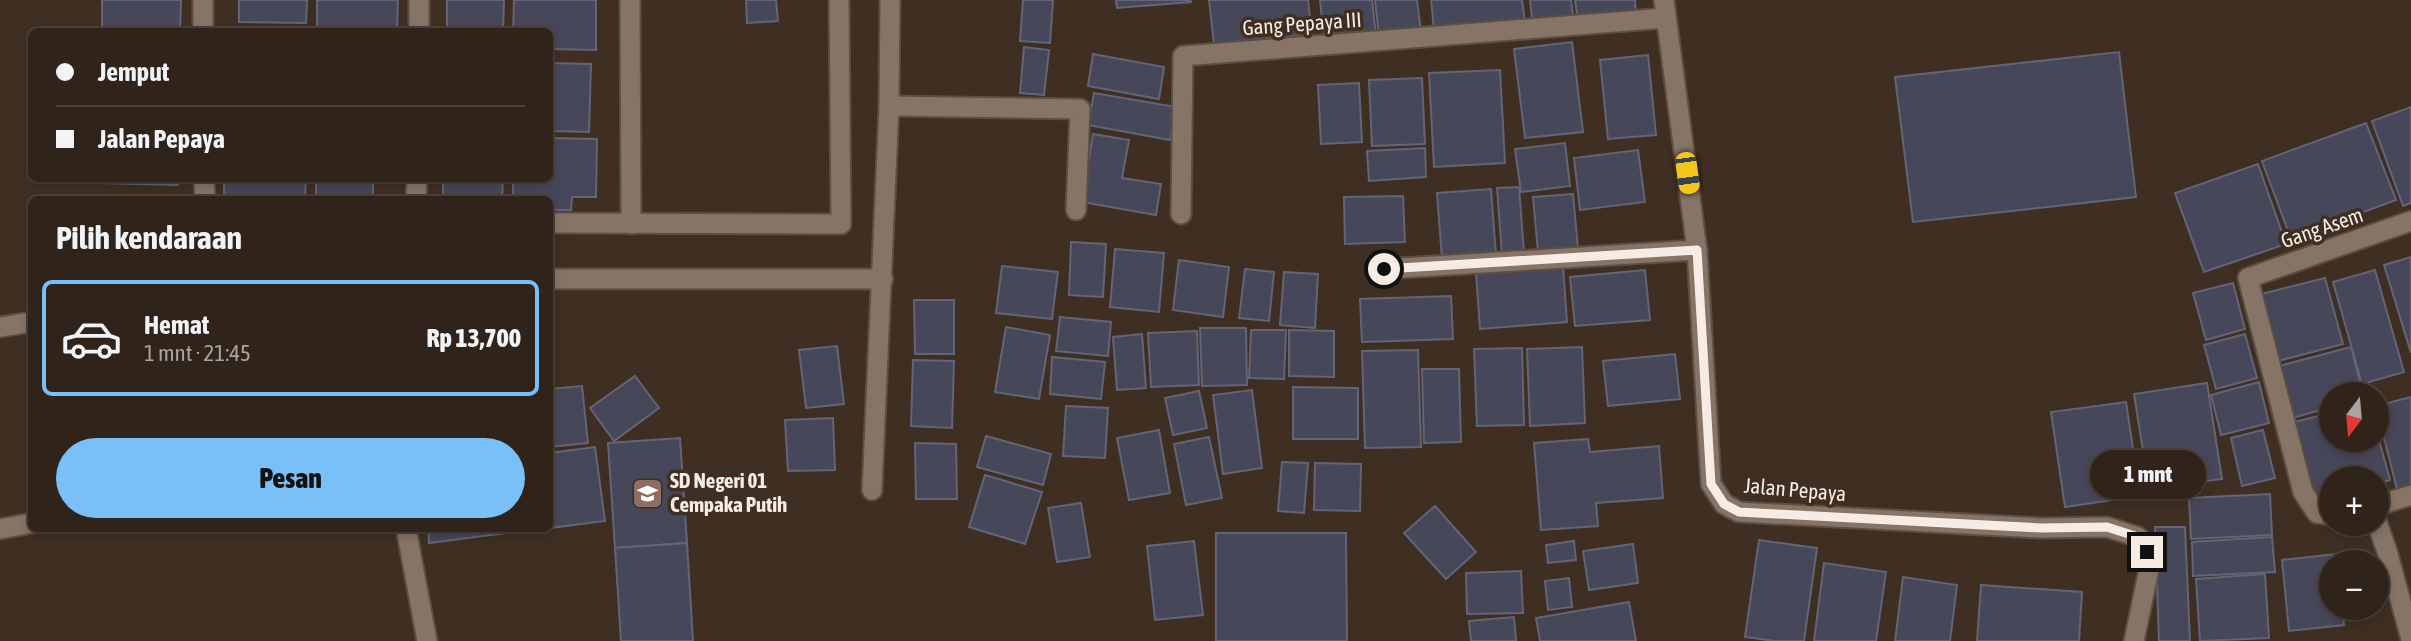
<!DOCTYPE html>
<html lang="id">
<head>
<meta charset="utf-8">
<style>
  body { margin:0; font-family:"Asap Condensed",sans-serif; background:#3b2f27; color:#f1f3f6; height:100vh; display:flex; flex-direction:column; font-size:26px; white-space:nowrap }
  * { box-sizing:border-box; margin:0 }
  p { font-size:23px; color:#a7a4a2 }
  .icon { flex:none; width:38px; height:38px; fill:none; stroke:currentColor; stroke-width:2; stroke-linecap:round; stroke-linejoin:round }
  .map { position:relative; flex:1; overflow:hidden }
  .drawer { position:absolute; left:28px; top:196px; width:525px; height:336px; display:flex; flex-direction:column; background:#2f231a; border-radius:10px; box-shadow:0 4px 10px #0003,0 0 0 2px #4a4039 }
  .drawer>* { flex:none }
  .banner { position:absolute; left:28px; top:28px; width:525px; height:154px; border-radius:10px; box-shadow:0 4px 10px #0003,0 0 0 2px #4a4039; display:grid; align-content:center; height:154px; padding:0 28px; background:#2f231a }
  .needle { width:46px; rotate:196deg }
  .controls { position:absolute; left:2319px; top:382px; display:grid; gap:14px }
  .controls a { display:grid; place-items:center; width:70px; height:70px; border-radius:50%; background:#2f231a; box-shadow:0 4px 10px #0003,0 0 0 2px #4a4039; font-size:35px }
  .end { position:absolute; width:32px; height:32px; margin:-16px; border:9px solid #f7ece4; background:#111; box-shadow:0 0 0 4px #111 }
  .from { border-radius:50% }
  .bubble { position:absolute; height:49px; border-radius:24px; background:#2f231a; box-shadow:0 4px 10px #0003,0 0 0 2px #4a4039; font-size:23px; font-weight:800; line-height:49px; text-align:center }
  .car { position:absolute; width:21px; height:42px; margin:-21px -10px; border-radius:9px; box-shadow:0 0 5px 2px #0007; background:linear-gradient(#f5c518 24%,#345 0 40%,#f5c518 0 76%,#345 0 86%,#f5c518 0) }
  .banner b { display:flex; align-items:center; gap:24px; height:66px; font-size:26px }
  .banner b+b { border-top:2px solid #4a4039 }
  .banner i { width:18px; height:18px; background:#f1f3f6 }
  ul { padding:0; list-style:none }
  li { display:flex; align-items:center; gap:21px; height:116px; margin:0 14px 10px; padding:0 14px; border:4px solid transparent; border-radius:10px }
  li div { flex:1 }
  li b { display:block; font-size:26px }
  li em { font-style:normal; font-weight:800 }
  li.current { border-color:#79bff8 }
  li>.icon { width:63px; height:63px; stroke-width:1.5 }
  h2 { padding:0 28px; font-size:32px; line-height:84px }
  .action { display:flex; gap:14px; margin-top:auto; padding:14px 28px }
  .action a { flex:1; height:80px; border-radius:42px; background:#79bff8; color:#111; font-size:28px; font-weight:800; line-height:80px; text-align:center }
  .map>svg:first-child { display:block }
</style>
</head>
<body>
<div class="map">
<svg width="2411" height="641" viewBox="0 0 2411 641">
  <rect width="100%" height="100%" fill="#3f2f22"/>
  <!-- building -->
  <g fill="#47475a" stroke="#646478" stroke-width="2">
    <polygon points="102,0 181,0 180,32 102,32"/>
    <polygon points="239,0 307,0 306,23 239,22"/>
    <polygon points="317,0 398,0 397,31 317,30"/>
    <polygon points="447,0 504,0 503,32 447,32"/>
    <polygon points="514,0 596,0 596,50 550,49 550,32 513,32"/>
    <polygon points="746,0 776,0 778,21 747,23"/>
    <polygon points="1023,0 1053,0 1050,43 1020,41"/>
    <polygon points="1116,0 1190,0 1191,2 1117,8"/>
    <polygon points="1209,0 1308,0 1312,34 1214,44"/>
    <polygon points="1320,0 1372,0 1376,36 1324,41"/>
    <polygon points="1375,0 1417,0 1421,32 1379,36"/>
    <polygon points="1431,0 1522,0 1525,22 1434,30"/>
    <polygon points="1530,0 1571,0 1574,24 1533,28"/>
    <polygon points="1575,0 1635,0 1636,16 1578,22"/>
    <polygon points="216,27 305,29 305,32 216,32"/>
    <polygon points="1572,42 1583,132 1525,138 1514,49"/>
    <polygon points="1024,47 1049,50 1044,95 1020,93"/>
    <polygon points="2119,52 2136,197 1913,222 1895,77"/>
    <polygon points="1093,54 1164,67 1159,99 1088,86"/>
    <polygon points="1648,55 1656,135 1608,139 1600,60"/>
    <polygon points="550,63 591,64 589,132 550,131"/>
    <polygon points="1500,70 1505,163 1434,167 1429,73"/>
    <polygon points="1422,78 1425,144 1372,146 1369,80"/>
    <polygon points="1359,83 1362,142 1321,144 1318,85"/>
    <polygon points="1094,93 1176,107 1170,140 1088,125"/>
    <polygon points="2411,107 2411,203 2403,206 2372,121"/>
    <polygon points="2366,123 2396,200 2291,239 2262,161"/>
    <polygon points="1093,134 1129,140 1122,178 1161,184 1156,215 1082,202"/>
    <polygon points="550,138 597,139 596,197 572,197 571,210 550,210 550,200 513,200 513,178 550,178"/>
    <polygon points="1565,143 1570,186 1521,192 1515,149"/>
    <polygon points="1425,148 1426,177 1369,181 1367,151"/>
    <polygon points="1638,150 1645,202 1580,210 1574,158"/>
    <polygon points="2258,164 2286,244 2204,272 2175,193"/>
    <polygon points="99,178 178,178 178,185 99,183"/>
    <polygon points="224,178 306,178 305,200 224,200"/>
    <rect x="316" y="178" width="57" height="22"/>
    <polygon points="443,178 503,178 502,200 443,200"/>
    <polygon points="1519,187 1524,253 1502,255 1497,188"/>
    <polygon points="1491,189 1496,255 1442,259 1437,193"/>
    <polygon points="1573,194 1578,248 1538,252 1533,197"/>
    <polygon points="1403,196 1405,242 1345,244 1344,197"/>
    <polygon points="1071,242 1106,244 1103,297 1069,295"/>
    <polygon points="1115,249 1164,253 1159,312 1110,307"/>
    <polygon points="2411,257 2411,353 2384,265"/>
    <polygon points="1179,260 1229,267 1223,317 1173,310"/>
    <polygon points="1002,266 1058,272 1052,319 996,313"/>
    <polygon points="1563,266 1567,322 1480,329 1476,273"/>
    <polygon points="1245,269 1274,272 1269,321 1239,318"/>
    <polygon points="1645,270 1650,320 1575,326 1570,277"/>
    <polygon points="2375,270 2404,372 2362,384 2333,282"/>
    <polygon points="1284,272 1318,274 1315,328 1280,325"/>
    <polygon points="2325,278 2343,344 2274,362 2257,295"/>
    <polygon points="2233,283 2245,329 2206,340 2193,293"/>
    <polygon points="1451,296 1453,339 1362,342 1360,299"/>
    <polygon points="914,300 954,300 954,354 915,354"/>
    <polygon points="1060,317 1111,322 1108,356 1056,351"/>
    <polygon points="1006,327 1050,335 1039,399 995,392"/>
    <polygon points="1200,328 1246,328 1247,385 1202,386"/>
    <polygon points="1251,330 1286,330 1284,379 1249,378"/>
    <polygon points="1289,330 1334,331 1334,377 1289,376"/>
    <polygon points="1197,331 1199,385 1151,387 1148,333"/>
    <polygon points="1142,334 1146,388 1117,390 1113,337"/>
    <polygon points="2245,334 2257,378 2216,389 2204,345"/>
    <polygon points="837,346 844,404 806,408 799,350"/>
    <polygon points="1582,347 1585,423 1530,426 1527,349"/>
    <polygon points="2351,347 2363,394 2331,394 2331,407 2292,418 2279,366"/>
    <polygon points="1522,348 1524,425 1477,426 1474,349"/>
    <polygon points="1418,350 1421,447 1365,448 1362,351"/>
    <polygon points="1675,354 1680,399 1608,406 1603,361"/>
    <polygon points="1052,357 1105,362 1101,399 1050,394"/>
    <polygon points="913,360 954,361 952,428 911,426"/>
    <polygon points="1422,369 1459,369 1461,442 1424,443"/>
    <polygon points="635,376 659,408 614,441 590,408"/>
    <polygon points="2259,382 2269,423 2221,435 2211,395"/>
    <polygon points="2207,383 2222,479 2149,489 2134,394"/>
    <polygon points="582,386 588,443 550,447 550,389"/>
    <polygon points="1293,387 1358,388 1358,439 1293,439"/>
    <polygon points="1252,390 1262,468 1223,474 1213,395"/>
    <polygon points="1199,391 1207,428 1173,435 1165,398"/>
    <polygon points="2411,397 2411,489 2398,493 2376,406"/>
    <polygon points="2126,402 2140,496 2065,507 2051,412"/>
    <polygon points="1066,406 1108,408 1105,458 1063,456"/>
    <polygon points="2331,413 2331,439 2376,439 2376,429 2390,480 2376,484 2376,478 2331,478 2331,495 2310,500 2290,423"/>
    <polygon points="833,418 835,470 788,471 785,420"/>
    <polygon points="1159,430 1170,493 1129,500 1117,438"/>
    <polygon points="2263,430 2275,478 2242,486 2231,438"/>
    <polygon points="986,436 1051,454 1043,485 977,467"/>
    <polygon points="1209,437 1222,498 1186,505 1174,444"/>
    <polygon points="680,438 687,543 615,548 608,443"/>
    <polygon points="1588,439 1590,452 1659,446 1663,498 1596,503 1598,526 1541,530 1534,443"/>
    <polygon points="915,443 956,444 957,499 916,499"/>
    <polygon points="595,447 605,521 550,528 550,453"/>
    <polygon points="1282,462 1308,463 1304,513 1278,511"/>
    <polygon points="1315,463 1361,464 1360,511 1314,510"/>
    <polygon points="985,475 1042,492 1025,544 969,527"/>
    <polygon points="2270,494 2272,535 2191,539 2189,498"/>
    <polygon points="1081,503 1090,557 1057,562 1048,508"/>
    <polygon points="1435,506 1476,552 1446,579 1404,533"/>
    <polygon points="2155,527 2185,527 2190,641 2159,641"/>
    <polygon points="428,528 546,528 429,543"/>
    <polygon points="1216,533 1346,533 1347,641 1216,641"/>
    <polygon points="2272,537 2275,572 2193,576 2192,542"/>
    <polygon points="1759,540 1817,548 1804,641 1775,641 1745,637"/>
    <polygon points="1194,541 1203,615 1155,620 1147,546"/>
    <polygon points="1574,541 1576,560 1548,563 1546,545"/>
    <polygon points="687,543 693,641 621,641 615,548"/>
    <polygon points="1633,544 1638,583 1589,590 1583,551"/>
    <polygon points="2336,554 2336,562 2331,562 2331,607 2342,607 2344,625 2289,631 2282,560"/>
    <polygon points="1824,563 1886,572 1876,641 1814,641"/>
    <polygon points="1521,571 1523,613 1467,614 1466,573"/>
    <polygon points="2265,574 2269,638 2200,641 2196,579"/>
    <polygon points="1903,577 1957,585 1950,641 1895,641"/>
    <polygon points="1569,578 1572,607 1548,610 1545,581"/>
    <polygon points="1981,585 2082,592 2079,641 1977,641"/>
    <polygon points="1629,602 1636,641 1540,641 1536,618"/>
    <polygon points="1514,617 1516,641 1471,641 1469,621"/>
  </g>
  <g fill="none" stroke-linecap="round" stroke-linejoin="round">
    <defs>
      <g id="minor">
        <polyline points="203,0 203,32"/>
        <polyline points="630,0 631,224"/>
        <polyline points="1664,0 1697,250 1711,484 1724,504 1739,512 2041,528 2107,527 2138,537 2147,552 2149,569 2134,641"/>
        <polyline points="419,32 419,0"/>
        <polyline points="889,106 1080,109 1076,210"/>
        <polyline points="204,178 205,200"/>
        <polyline points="416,200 417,178"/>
        <polyline points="1181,214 1183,56 1666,18"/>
        <polyline points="550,223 841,224 839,0"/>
        <polyline points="1384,269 1697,250"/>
        <polyline points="550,279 883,279"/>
        <polyline points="0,327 32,322"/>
        <polyline points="872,490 889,106 890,0"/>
        <polyline points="2376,506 2411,495"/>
        <polyline points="2331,515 2317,513 2303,492 2248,278 2411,221"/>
        <polyline points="2376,520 2387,551 2411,639"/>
        <polyline points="406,528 427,641"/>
        <polyline points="0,529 32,523"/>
      </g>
    </defs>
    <!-- minor casing -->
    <use href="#minor" stroke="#5c4e43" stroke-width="23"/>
    <!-- minor -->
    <use href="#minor" stroke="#867466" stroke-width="19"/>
  </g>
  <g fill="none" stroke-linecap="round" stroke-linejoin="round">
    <!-- route -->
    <polyline stroke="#f7ece4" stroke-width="9" points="1384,269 1697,250 1711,484 1724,504 1739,512 2041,528 2107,527 2138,537 2147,552"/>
  </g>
  <!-- icons -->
  <defs>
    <symbol id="school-square" viewBox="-11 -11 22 22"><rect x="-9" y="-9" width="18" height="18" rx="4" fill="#8d6e63" stroke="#3f2f22"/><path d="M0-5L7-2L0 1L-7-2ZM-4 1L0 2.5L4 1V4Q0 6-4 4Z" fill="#fff"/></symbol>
  </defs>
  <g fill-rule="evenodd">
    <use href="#school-square" x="630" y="476" width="35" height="35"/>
  </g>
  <g text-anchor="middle" stroke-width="7" stroke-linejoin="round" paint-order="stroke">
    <!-- street labels -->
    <g font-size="21" fill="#f7ece4" stroke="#3f2f22">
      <text transform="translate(1302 24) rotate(-4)" y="7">Gang Pepaya III</text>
      <text transform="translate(2322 228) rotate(-19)" y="7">Gang Asem</text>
      <text transform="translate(1795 490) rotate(5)" y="7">Jalan Pepaya</text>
    </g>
    <!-- poi labels -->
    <g font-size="21" font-weight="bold" fill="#f7ece4" stroke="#3f2f22" text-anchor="start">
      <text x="670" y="488">SD Negeri 01<tspan x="670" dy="24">Cempaka Putih</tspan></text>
    </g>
  </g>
</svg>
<div class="controls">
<a><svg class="needle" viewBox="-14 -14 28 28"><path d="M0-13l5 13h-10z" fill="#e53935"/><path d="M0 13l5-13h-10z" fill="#a7a4a2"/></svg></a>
<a>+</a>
<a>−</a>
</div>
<i class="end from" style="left:1384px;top:269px"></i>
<i class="end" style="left:2147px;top:552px"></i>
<div class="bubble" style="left:2090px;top:450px;width:116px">1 mnt</div>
<i class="car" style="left:1687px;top:173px;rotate:172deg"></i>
<div class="banner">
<b><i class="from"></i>Jemput</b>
<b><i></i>Jalan Pepaya</b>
</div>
<section class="drawer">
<h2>Pilih kendaraan</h2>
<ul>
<li class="current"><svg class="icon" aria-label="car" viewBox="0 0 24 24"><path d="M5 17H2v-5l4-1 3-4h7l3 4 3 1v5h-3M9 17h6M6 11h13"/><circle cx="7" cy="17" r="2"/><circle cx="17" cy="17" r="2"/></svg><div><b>Hemat</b><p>1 mnt · 21:45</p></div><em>Rp 13,700</em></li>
</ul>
<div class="action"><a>Pesan</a></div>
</section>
</div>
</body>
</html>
